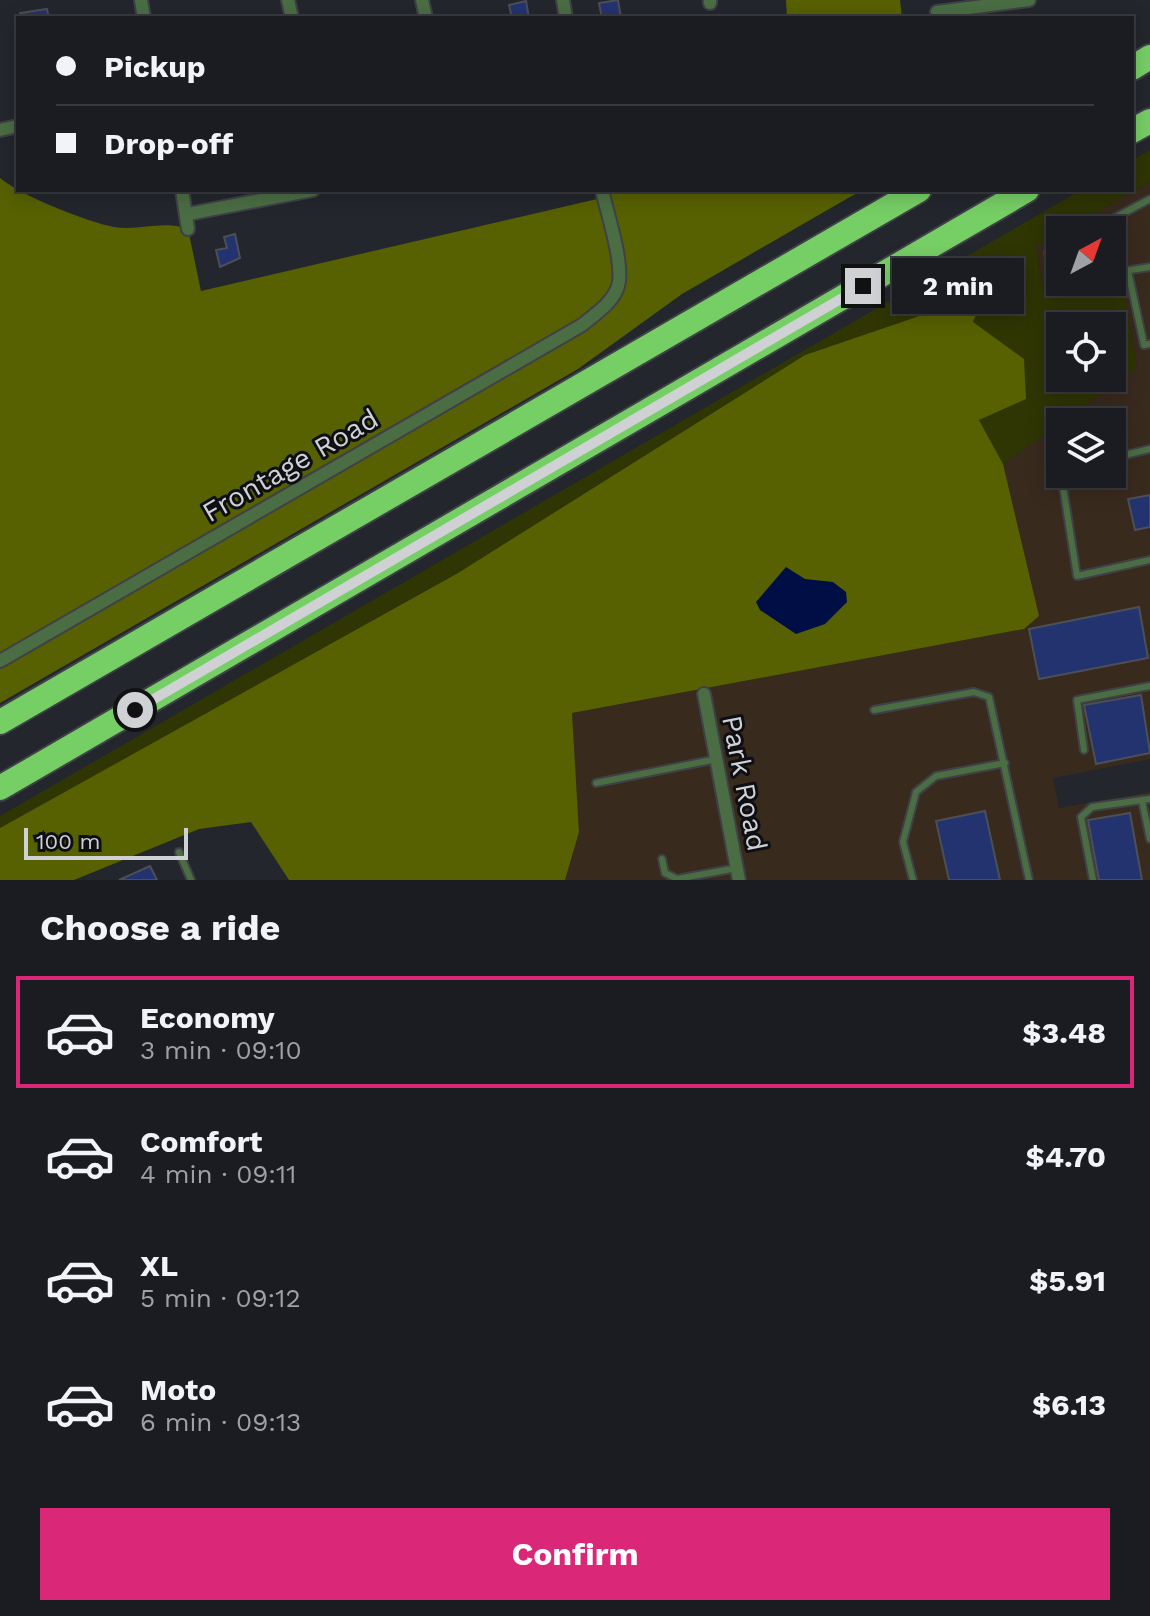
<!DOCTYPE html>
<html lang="en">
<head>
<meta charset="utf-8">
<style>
  body { margin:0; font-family:"Work Sans",sans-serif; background:#23252a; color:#f1f3f6; height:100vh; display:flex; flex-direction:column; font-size:30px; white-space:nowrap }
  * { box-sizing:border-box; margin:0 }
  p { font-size:26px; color:#9fa1a5 }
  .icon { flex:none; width:44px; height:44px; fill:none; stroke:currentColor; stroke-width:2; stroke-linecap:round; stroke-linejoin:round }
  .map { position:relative; height:880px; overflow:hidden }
  .sheet { display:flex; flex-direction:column; background:#1a1c21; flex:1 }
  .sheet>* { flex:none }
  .hud { position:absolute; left:16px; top:16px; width:1118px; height:176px; border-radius:0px; box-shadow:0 4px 20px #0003,0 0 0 2px #383a3f; display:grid; align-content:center; height:176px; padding:0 40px; background:#1a1c21 }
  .needle { width:52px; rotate:41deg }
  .buttons { position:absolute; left:1046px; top:216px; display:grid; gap:16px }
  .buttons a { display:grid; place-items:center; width:80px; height:80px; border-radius:0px; background:#1a1c21; box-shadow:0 4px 20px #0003,0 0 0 2px #383a3f; font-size:40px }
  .scale { position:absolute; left:24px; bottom:20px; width:164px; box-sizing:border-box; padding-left:8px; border:4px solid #cfd1d5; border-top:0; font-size:22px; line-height:28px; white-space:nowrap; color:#cfd1d5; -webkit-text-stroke:6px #0e0f12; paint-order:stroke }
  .end { position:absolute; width:36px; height:36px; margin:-18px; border:10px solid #cfd1d5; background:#111; box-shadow:0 0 0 4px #111 }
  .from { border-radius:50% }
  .bubble { position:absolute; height:56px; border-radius:0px; background:#1a1c21; box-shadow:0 4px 20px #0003,0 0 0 2px #383a3f; font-size:26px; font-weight:700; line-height:56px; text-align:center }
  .hud b { display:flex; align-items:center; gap:28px; height:76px; font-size:30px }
  .hud b+b { border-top:2px solid #383a3f }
  .hud i { width:20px; height:20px; background:#f1f3f6 }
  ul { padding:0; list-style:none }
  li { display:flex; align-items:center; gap:24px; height:112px; margin:0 16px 12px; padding:0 24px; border:4px solid transparent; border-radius:0px }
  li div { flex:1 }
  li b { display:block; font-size:30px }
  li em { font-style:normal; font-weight:700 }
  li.current { border-color:#db2777 }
  li>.icon { width:72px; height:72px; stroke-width:1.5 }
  h2 { padding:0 40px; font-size:36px; line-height:96px }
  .primary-button { display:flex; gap:16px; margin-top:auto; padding:16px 40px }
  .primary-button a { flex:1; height:92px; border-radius:0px; background:#db2777; color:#fff; font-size:32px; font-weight:700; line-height:92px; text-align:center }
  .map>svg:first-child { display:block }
</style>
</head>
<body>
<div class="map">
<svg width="1150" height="880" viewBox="0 0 1150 880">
  <rect width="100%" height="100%" fill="#23262c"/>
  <!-- industrial -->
  <polygon fill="#392a1e" points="1150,182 1150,759 1053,778 1059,808 1150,792 1150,880 565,880 579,832 572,713 1024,629 1038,616 1003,464 1060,423 1060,474 1112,474 1112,422 1062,422 1137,368 1123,282 1045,297 1036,247 1060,233 1060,282 1112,282 1112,230 1065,230"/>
  <!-- green -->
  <path fill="#2f3503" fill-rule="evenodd" d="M1150,150V182L1036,247L1045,297L1123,282L1137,368L1003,464L979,420L973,322L983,295L805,355L458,573L0,828V816L1081,190H1132V160ZM1060,326H1112V378H1060Z"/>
  <!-- forest -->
  <g fill="#576101">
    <polygon points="786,0 900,0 902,18 787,18"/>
    <path d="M0,178C20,195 87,222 114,227C140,231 163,220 188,229L201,291L610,196L609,190H862L682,294L578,369L0,703Z"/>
    <polygon points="984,294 973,322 1024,359 1026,399 979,420 1003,464 1039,616 1024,629 572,713 579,832 565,880 289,880 251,822 199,829 74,880 0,880 0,828 458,573 805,355"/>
  </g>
  <!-- water -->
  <polygon fill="#000e46" points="786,567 805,579 833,582 846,592 847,602 825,624 796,634 760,610 756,602"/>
  <!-- building -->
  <g fill="#233370" stroke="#4c4f56" stroke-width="2">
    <polygon points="618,0 621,18 602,18 599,3"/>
    <polygon points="526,1 529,18 512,18 509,5"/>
    <polygon points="47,9 49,18 21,18 20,13"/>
    <polygon points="235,234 240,258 220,267 216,250 227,248 224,237"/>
    <polygon points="1150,495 1150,527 1135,530 1128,499"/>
    <polygon points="1139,607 1148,658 1039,679 1029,629"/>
    <polygon points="1141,695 1150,753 1096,764 1084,705"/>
    <polygon points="985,811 1000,880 949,880 936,821"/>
    <polygon points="1130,813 1142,880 1099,880 1088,820"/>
    <polygon points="150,866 157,880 119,880"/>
  </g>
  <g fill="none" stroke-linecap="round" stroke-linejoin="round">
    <defs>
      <g id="lane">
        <polyline points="1092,230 1150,199"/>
        <polyline points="1060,247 1048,253 1054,284 1064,282"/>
        <polyline points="1128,271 1144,345 1150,344"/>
        <polyline points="1112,273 1150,267"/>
        <polyline points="1112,458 1150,449"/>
        <polyline points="1061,474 1077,576 1150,560"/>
        <polyline points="874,710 974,692 989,697 1029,880"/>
        <polyline points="1084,750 1077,700 1150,686"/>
        <polyline points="596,783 717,759"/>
        <polyline points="1142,801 1150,839"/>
        <polyline points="179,852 191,880"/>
        <polyline points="662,859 665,873 677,879 737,868"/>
        <polyline points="913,880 903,842 916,792 936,776 1005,763"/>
        <polyline points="1093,880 1081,817 1092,807 1150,799"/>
      </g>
      <g id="street">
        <polyline points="141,0 144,18"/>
        <polyline points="288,0 292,18"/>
        <polyline points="422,0 426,18"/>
        <polyline points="563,0 566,18"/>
        <polyline points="710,0 710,3"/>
        <polyline points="937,12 1029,0"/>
        <polyline points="0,130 18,126"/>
        <polyline points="182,190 188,229"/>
        <polyline points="188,214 313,190"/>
        <path d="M0,661L582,325C595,314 610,305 617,289C626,269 607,213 602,190"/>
        <polyline points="704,694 739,880"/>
      </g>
      <g id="highway">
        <polyline points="1132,68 1150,57"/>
        <polyline points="1132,131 1150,121"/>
        <polyline points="0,722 919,190"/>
        <polyline points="0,788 1027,190"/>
      </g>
    </defs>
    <!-- lane casing -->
    <use href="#lane" stroke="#3f4147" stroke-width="10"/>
    <!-- street casing -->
    <use href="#street" stroke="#3f4147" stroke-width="16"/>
    <!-- highway casing -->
    <use href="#highway" stroke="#3f4147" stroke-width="28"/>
    <!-- lane -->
    <use href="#lane" stroke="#4a6d44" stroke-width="6"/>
    <!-- street -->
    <use href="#street" stroke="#4a6d44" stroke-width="12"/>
    <!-- highway -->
    <use href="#highway" stroke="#76cf65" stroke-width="24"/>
  </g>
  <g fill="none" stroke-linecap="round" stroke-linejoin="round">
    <!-- route -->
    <polyline stroke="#cfd1d5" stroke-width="10" points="135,710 863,286"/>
  </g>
  <g text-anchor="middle" stroke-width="6" stroke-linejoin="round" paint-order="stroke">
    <!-- street labels -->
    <g font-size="28" fill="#cfd1d5" stroke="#0e0f12">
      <text transform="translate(290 465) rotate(-30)" y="10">Frontage Road</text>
      <text transform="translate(745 783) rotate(79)" y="10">Park Road</text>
    </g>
  </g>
</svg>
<div class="buttons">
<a><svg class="needle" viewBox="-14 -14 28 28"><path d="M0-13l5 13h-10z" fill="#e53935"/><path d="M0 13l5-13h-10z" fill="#9fa1a5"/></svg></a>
<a><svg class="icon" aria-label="locate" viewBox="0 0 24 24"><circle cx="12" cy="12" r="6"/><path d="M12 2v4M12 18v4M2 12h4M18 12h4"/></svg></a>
<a><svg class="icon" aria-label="layers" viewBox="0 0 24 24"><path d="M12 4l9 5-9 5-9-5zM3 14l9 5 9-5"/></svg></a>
</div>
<div class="scale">100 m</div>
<i class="end from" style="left:135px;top:710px"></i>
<i class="end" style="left:863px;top:286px"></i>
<div class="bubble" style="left:892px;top:258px;width:132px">2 min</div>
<div class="hud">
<b><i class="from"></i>Pickup</b>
<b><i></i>Drop-off</b>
</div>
</div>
<section class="sheet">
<h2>Choose a ride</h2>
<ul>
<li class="current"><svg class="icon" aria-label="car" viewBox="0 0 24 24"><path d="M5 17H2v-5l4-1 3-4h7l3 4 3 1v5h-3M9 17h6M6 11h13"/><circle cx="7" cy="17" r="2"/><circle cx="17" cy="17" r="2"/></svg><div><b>Economy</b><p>3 min · 09:10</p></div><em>$3.48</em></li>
<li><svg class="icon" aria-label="car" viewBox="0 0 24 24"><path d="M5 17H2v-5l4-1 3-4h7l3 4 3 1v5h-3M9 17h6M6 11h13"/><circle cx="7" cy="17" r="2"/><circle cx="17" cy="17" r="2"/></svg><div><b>Comfort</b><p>4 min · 09:11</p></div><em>$4.70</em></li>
<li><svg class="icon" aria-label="car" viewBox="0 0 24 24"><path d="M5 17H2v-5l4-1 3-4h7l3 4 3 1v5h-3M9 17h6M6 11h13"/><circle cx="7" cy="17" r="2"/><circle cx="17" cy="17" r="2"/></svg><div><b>XL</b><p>5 min · 09:12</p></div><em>$5.91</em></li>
<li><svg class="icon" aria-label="car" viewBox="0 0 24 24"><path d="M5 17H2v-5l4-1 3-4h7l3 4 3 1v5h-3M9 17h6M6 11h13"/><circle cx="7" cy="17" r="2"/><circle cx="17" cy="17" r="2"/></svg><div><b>Moto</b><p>6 min · 09:13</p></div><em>$6.13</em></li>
</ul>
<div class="primary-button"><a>Confirm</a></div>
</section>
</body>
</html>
